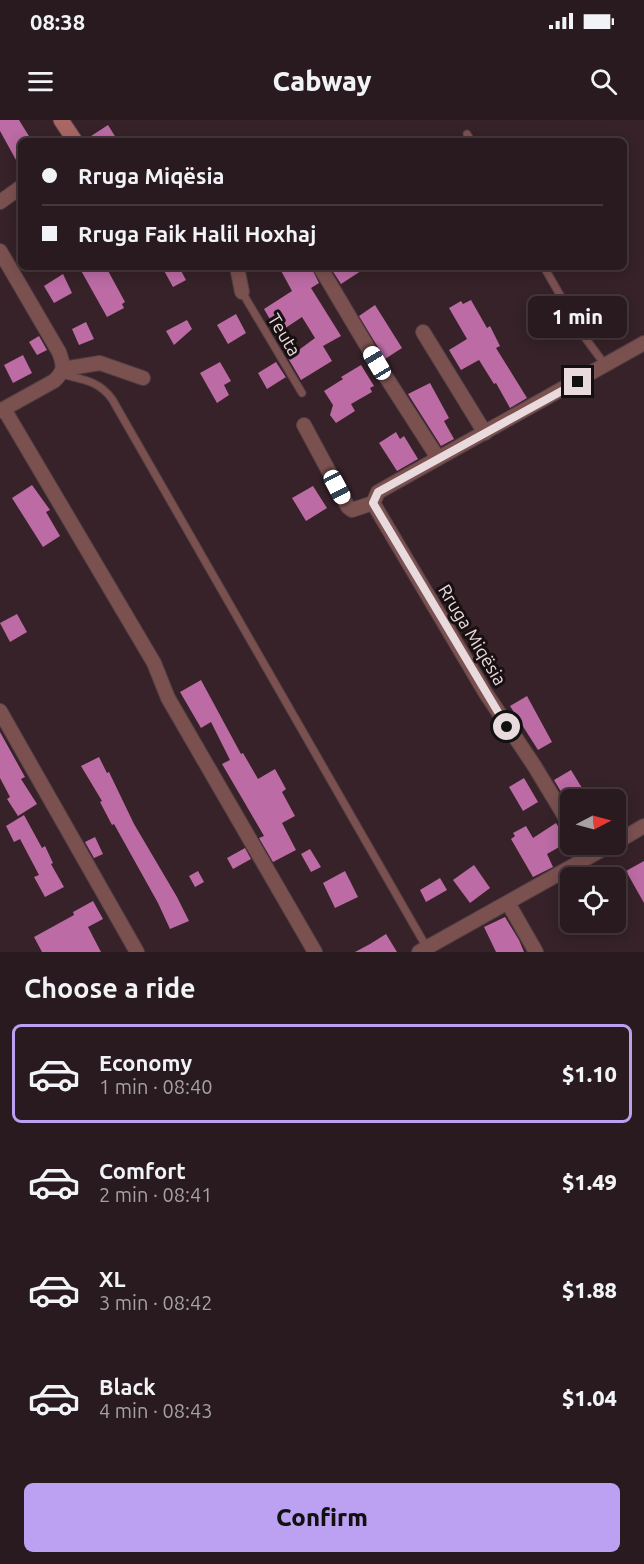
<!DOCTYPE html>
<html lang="en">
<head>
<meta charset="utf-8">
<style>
  body { margin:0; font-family:Ubuntu,sans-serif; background:#302327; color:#f1f3f6; height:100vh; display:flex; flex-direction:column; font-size:22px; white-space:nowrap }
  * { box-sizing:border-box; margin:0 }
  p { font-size:20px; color:#a5a1a4 }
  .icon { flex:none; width:33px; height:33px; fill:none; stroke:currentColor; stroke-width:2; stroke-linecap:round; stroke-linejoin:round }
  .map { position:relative; height:832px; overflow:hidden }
  .details { display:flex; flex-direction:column; background:#281a1e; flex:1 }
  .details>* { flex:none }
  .guide { position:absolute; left:18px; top:18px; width:609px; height:132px; border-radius:9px; box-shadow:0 3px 15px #0003,0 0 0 2px #44383c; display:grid; align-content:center; height:132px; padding:0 24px; background:#281a1e }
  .needle { width:39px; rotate:84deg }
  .fabs { position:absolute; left:560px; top:669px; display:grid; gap:12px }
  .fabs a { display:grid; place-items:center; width:66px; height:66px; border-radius:9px; background:#281a1e; box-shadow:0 3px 15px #0003,0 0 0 2px #44383c; font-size:30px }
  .end { position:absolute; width:27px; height:27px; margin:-14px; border:8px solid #e9dade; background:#111; box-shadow:0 0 0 3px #111 }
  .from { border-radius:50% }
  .bubble { position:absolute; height:42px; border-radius:9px; background:#281a1e; box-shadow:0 3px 15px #0003,0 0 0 2px #44383c; font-size:20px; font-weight:800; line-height:42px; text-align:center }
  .car { position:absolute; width:18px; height:36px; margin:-18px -9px; border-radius:8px; box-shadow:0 0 4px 2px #0007; background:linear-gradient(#fff 24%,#345 0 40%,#fff 0 76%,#345 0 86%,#fff 0) }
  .guide b { display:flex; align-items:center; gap:21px; height:57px; font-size:22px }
  .guide b+b { border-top:2px solid #44383c }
  .guide i { width:15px; height:15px; background:#f1f3f6 }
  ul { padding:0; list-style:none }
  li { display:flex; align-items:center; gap:18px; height:99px; margin:0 12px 9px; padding:0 12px; border:3px solid transparent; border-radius:9px }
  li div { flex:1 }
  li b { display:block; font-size:22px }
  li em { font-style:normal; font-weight:800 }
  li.on { border-color:#bca0f2 }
  li>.icon { width:54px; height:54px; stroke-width:1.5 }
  h2 { padding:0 24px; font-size:27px; line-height:72px }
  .cta { display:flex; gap:12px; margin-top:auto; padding:12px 24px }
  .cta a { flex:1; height:69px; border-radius:9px; background:#bca0f2; color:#111; font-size:24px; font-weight:800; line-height:69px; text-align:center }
  .status { display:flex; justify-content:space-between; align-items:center; height:42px; padding:0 30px; background:#281a1e; direction:ltr }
  .status svg { height:16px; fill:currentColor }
  header { display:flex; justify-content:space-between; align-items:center; height:78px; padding:0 24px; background:#281a1e; font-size:27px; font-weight:800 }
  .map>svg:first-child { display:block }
</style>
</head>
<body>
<div class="status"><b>08:38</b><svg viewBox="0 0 49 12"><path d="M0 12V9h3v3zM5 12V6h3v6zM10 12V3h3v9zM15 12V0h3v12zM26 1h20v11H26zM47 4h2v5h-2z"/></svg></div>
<header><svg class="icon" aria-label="menu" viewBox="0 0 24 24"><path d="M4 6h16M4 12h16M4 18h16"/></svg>Cabway<svg class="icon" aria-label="search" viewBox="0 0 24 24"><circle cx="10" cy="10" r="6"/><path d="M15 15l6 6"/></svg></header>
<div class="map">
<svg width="644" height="832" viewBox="0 0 644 832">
  <rect width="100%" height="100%" fill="#362228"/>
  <!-- building -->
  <g fill="#bc6ba4">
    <polygon points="0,0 19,0 32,21 21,21 21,49 0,11"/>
    <polygon points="108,5 118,21 85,21 85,20"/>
    <polygon points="79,147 106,147 125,182 122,184 124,188 107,197"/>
    <polygon points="162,147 179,147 186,160 173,167"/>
    <polygon points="279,147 311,147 319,163 311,168 341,216 323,226 332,241 301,260 288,238 315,218 302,197 278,213 264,189 292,171"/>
    <polygon points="330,147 367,147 341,164"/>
    <polygon points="63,154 72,173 54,183 44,166"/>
    <polygon points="471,180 487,208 490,206 500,226 496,228 527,278 510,288 496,263 494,264 479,240 461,250 449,230 467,219 449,188 461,181 463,184"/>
    <polygon points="375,185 402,228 385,239 359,196"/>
    <polygon points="236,194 246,213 228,224 217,205"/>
    <polygon points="187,200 192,209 174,225 166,211"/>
    <polygon points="86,202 94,219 79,225 72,209"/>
    <polygon points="39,216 47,230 37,235 29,222"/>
    <polygon points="23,235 32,253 13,263 4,245"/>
    <polygon points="220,242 231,261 224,265 229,275 217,283 200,253"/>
    <polygon points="276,242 287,259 286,257 267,269 258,253"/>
    <polygon points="361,245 374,266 370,268 372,272 351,284 355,291 336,303 330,295 333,285 324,271 343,259 341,257"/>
    <polygon points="430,263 449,298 444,301 454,319 441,326 408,274"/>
    <polygon points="396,312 400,319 404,316 418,339 397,351 379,323"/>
    <polygon points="32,365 50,390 46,392 60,416 43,427 12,378"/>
    <polygon points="313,366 327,388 306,401 292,378"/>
    <polygon points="17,494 27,512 10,522 0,503"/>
    <polygon points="201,560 241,634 243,633 258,659 275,649 286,669 282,672 295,696 282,703 296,730 273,742 259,718 264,716 222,644 230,640 211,602 201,608 180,572"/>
    <polygon points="527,576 552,622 538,630 510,586"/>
    <polygon points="0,612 25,657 21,659 37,684 18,696 7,679 10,677 0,658"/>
    <polygon points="99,637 107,653 109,652 134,704 177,777 189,801 170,809 158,783 114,704 112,705 100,682 102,681 81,646"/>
    <polygon points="571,650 582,668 587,680 566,680 554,660"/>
    <polygon points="524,658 538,682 523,691 509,667"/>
    <polygon points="24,695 42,728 45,726 53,743 51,744 64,767 45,777 34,757 39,755 20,719 14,722 6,706"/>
    <polygon points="556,703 568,722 547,734 553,747 533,757 511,719 515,716 513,713 526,706 533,718"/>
    <polygon points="95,717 103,734 94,738 85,722"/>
    <polygon points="245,728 251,739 233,749 227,738"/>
    <polygon points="310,729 321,747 311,752 301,734"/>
    <polygon points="644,741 644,783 626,751"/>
    <polygon points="474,745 490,768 470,783 453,760"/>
    <polygon points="198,751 204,762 195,767 189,756"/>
    <polygon points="345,751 358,777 335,788 323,763"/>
    <polygon points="440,758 447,770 426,782 420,770"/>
    <polygon points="93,781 103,799 88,807 101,832 42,832 34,817 74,795 73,792"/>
    <polygon points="505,797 519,820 524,832 496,832 484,807"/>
    <polygon points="386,814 397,832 355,832 370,824"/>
  </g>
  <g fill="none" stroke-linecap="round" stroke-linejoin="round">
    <defs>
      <g id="lane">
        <polyline points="467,14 471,21"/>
        <polyline points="544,147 583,215 606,246"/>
        <polyline points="242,172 302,273"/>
        <path d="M61,254C83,260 98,260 112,279L427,828"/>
      </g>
      <g id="street">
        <polyline points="0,82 21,67"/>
        <path d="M0,131L59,232C64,245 65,251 54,261L0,291"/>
        <polyline points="237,147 242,172"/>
        <polyline points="320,147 377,243 438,338"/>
        <polyline points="423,212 485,313"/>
        <polyline points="63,249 100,243 143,258"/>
        <polyline points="4,289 154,543 168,578 315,832"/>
        <polyline points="304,305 348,387 352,390 373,383"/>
        <polyline points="0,591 137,832"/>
        <polyline points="570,705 535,647 485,572 373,383 378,372 644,223"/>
        <polyline points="615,723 644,706"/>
        <polyline points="508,783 536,832"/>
        <polyline points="419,832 612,724"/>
      </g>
      <polyline id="secondary" points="61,0 75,21"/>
    </defs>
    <!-- lane casing -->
    <use href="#lane" stroke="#533f45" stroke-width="9"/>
    <!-- street casing -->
    <use href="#street" stroke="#533f45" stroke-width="16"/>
    <!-- secondary casing -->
    <use href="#secondary" stroke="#533f45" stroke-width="17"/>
    <!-- lane -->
    <use href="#lane" stroke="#7b5150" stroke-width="7"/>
    <!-- street -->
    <use href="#street" stroke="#7b5150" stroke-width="14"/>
    <!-- secondary -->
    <use href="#secondary" stroke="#a86765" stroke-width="15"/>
  </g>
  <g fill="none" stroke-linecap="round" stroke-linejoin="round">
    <!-- route -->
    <polyline stroke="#e9dade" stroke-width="8" points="507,607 373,383 378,372 578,262"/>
  </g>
  <g text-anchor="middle" stroke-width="6" stroke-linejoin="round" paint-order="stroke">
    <!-- street labels -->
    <g font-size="18" fill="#e9dade" stroke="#180f11">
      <text transform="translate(284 215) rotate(59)" y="6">Teuta</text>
      <text transform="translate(472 515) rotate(59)" y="6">Rruga Miqësia</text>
    </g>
  </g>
</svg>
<div class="fabs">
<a><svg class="needle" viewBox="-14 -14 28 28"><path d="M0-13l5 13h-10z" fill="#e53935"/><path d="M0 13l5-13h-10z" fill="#a5a1a4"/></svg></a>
<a><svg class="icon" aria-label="locate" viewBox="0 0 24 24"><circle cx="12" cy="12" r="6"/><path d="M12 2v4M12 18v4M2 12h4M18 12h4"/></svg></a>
</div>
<i class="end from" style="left:507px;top:607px"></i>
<i class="end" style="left:578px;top:262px"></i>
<div class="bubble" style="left:528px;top:176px;width:99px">1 min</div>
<i class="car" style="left:377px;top:243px;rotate:329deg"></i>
<i class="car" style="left:337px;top:367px;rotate:152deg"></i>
<div class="guide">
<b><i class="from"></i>Rruga Miqësia</b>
<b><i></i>Rruga Faik Halil Hoxhaj</b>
</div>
</div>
<section class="details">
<h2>Choose a ride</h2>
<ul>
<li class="on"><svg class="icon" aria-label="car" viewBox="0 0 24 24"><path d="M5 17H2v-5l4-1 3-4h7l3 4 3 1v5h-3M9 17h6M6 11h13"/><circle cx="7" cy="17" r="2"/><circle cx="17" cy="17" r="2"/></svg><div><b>Economy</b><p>1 min · 08:40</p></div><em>$1.10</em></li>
<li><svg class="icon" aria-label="car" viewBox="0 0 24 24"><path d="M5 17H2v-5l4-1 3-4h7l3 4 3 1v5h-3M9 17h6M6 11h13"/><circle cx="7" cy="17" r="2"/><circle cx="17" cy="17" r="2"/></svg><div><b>Comfort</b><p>2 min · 08:41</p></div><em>$1.49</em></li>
<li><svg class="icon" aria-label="car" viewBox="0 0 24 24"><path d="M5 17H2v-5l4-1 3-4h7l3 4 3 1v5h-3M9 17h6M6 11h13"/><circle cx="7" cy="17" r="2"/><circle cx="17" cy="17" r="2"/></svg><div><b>XL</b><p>3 min · 08:42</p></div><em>$1.88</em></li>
<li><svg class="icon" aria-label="car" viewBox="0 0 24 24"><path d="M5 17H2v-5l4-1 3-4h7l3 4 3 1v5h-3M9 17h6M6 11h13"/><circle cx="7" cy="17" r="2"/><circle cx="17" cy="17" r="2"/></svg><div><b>Black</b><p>4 min · 08:43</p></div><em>$1.04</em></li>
</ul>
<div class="cta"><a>Confirm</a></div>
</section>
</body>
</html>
